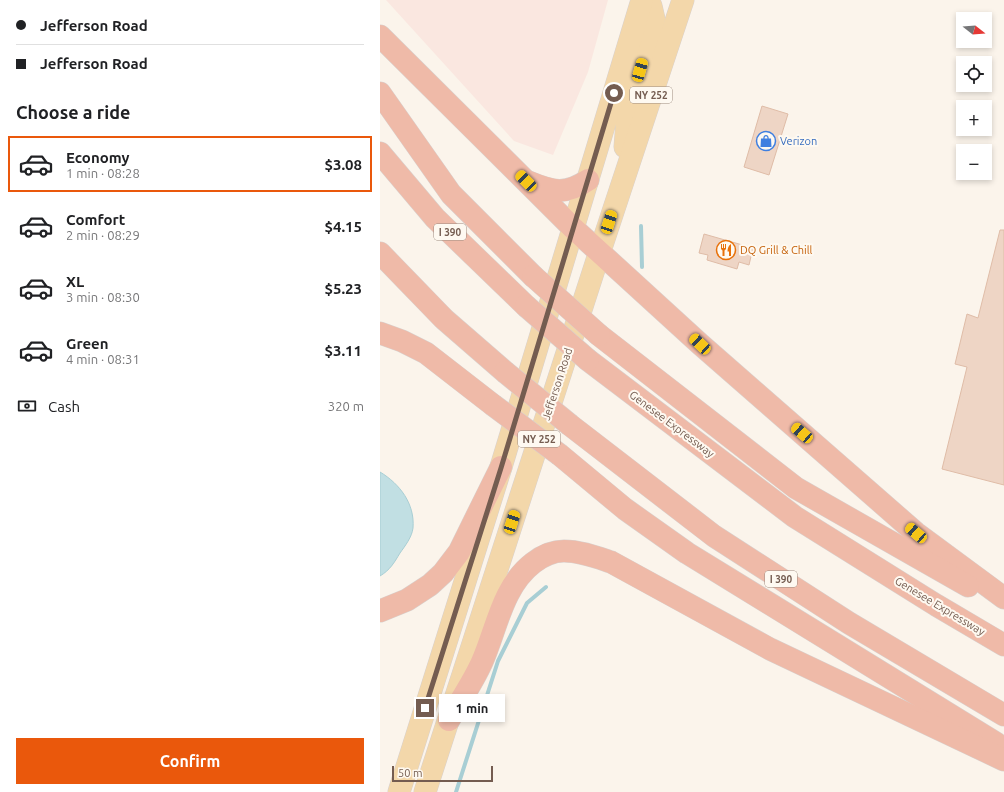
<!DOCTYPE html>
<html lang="en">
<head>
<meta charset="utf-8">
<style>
  body { margin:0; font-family:Ubuntu,sans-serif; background:#f6f6f6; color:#202124; height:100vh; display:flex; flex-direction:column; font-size:15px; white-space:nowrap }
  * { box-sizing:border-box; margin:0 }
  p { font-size:13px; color:#757577 }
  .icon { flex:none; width:22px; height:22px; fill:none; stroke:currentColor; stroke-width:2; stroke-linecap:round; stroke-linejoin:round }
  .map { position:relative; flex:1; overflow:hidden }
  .side { display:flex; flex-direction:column; background:#fff; width:380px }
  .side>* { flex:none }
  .hud { display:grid; align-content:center; height:88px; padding:0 16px; background:#fff }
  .needle { width:26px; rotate:107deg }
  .controls { position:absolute; left:576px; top:12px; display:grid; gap:8px }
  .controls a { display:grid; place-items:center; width:36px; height:36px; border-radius:0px; background:#fff; box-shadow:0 2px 6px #0003; font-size:20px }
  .scale { position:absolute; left:12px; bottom:10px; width:101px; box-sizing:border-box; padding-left:4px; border:2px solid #745c50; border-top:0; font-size:11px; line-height:14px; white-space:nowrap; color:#745c50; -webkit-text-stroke:3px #fef9f1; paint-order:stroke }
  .end { position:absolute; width:18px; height:18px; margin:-9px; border:5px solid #745c50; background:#fff; box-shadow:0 0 0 2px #fff }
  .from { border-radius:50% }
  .bubble { position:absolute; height:28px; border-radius:0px; background:#fff; box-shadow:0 2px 6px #0003; font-size:13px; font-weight:700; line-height:28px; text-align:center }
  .car { position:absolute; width:12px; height:24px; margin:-12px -6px; border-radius:5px; box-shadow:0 0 3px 1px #0007; background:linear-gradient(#f5c518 24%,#345 0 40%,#f5c518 0 76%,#345 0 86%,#f5c518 0) }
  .hud b { display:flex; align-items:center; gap:14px; height:38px; font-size:15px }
  .hud b+b { border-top:1px solid #e0e0e0 }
  .hud i { width:10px; height:10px; background:#202124 }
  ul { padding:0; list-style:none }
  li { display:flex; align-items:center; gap:12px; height:56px; margin:0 8px 6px; padding:0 8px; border:2px solid transparent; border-radius:0px }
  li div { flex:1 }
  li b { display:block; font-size:15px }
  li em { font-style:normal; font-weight:700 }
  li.on { border-color:#ea580c }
  li>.icon { width:36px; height:36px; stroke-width:1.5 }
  h2 { padding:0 16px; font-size:18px; line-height:48px }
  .pay { display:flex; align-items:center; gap:10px; height:44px; padding:0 16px; font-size:15px }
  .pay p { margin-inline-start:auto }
  .action { display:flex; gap:8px; margin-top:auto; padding:8px 16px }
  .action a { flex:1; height:46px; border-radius:0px; background:#ea580c; color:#fff; font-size:16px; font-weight:700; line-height:46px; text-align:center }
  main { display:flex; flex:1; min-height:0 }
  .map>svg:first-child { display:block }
</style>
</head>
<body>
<main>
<section class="side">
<div class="hud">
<b><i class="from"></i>Jefferson Road</b>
<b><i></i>Jefferson Road</b>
</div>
<h2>Choose a ride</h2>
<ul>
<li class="on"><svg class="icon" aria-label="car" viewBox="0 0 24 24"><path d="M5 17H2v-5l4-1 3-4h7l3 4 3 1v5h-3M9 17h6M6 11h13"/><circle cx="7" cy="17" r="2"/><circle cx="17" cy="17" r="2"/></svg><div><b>Economy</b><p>1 min · 08:28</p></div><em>$3.08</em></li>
<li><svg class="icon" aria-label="car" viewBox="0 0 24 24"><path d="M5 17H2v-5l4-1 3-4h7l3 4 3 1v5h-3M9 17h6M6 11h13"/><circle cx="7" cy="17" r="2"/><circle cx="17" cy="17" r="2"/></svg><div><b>Comfort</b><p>2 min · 08:29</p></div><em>$4.15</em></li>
<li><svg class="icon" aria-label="car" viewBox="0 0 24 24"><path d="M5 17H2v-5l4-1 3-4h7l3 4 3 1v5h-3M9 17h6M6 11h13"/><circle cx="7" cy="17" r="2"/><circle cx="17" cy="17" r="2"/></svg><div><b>XL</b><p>3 min · 08:30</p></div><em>$5.23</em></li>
<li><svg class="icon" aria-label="car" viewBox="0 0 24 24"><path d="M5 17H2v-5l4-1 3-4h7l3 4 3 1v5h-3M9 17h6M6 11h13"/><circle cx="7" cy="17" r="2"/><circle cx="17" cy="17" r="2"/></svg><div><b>Green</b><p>4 min · 08:31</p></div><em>$3.11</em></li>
</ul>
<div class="pay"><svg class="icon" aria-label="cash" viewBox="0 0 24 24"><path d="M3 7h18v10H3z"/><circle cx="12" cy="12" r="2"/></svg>Cash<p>320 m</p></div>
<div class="action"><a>Confirm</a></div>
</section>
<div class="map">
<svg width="624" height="792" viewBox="0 0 624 792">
  <rect width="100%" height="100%" fill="#fbf4eb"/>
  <!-- commercial -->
  <polygon fill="#fae7e0" points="6,0 228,0 208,72 173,155 134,141"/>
  <!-- water -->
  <path fill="#c1dfe3" stroke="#a8ced4" d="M0,472C20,484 35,504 33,528C32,537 25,546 20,553C14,563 10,570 0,576Z"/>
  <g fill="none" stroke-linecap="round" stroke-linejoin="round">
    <!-- stream -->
    <g stroke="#a8ced4" stroke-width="4">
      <polyline points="261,226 262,267"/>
      <polyline points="76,792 118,661 147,603 166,587"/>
    </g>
  </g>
  <!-- building -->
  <g fill="#eed5c5" stroke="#dfbca7">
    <polygon points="382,106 408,114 389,175 364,167"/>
    <polygon points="620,230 624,230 624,485 562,469 587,367 575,364 587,314 598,318"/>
    <polygon points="324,234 373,248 369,265 359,262 357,269 327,260 328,255 319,253"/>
  </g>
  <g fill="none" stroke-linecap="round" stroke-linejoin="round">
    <defs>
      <g id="primary">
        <polyline points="245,147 248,110 274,19 271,6 265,0"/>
        <polyline points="19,792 121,467 262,0"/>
        <polyline points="45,792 220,251 303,0"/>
      </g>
      <g id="highway">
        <polyline points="0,36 193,228 320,344 536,533 624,598"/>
        <polyline points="0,93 71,194 153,276"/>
        <polyline points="0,153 55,218 146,306"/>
        <path d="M149,182C173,192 186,195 208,180"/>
        <polyline points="0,253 64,319 125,372"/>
        <polyline points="0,333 22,341 46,353 113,405"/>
        <polyline points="219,335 416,488 588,586"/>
        <polyline points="208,360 415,517 556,605 624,645"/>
        <polyline points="190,425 334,536 469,623 624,715"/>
        <polyline points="180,455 245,509 307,553 616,743"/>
        <polyline points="0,611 27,600 50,585 63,573 79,552 121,467"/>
        <path d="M69,720C80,701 93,682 102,662C117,628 122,587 153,563C162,556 172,551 184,551C200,551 216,557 231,562L390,649L624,760"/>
      </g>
    </defs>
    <!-- primary casing -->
    <use href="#primary" stroke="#d8d1ce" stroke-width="23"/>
    <!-- highway casing -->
    <use href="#highway" stroke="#d8d1ce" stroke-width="23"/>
    <!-- primary -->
    <use href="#primary" stroke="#f3d7aa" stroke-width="22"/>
    <!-- highway -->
    <use href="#highway" stroke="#efbaa8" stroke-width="22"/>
    <defs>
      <g id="highway-bridge">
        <polyline points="153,276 219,335"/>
        <polyline points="146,306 208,360"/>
        <polyline points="125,372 190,425"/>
        <polyline points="113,405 180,455"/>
      </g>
    </defs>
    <!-- highway-bridge casing -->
    <use href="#highway-bridge" stroke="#d8d1ce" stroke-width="23" stroke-linecap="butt"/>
    <!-- highway-bridge -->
    <use href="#highway-bridge" stroke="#efbaa8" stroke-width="22"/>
  </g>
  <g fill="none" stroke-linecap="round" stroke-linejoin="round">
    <!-- route -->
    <polyline stroke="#745c50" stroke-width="5" points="45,708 121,468 234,93"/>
  </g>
  <!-- icons -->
  <defs>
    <symbol id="shop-ring" viewBox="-11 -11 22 22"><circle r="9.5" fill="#fef9f1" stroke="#3f7fe0" stroke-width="1.5"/><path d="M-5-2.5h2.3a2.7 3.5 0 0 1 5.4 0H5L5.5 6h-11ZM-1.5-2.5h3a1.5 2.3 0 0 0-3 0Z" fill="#3f7fe0"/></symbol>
    <symbol id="restaurant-ring" viewBox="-11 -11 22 22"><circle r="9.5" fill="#fef9f1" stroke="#e8710a" stroke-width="1.5"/><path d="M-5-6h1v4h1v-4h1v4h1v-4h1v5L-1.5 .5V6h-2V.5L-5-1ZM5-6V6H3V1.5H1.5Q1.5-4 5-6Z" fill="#e8710a"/></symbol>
  </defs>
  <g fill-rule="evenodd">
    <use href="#shop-ring" x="375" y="130" width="22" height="22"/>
    <use href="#restaurant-ring" x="335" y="239" width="22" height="22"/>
  </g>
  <g text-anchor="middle" stroke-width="4" stroke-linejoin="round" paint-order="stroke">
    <!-- shield labels -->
    <g fill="#fef9f1" stroke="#9d8b80" stroke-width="1">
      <rect x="250" y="87" width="42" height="16" rx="3"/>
      <rect x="54" y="224" width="32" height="16" rx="3"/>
      <rect x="138" y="431" width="42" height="16" rx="3"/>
      <rect x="385" y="571" width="32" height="16" rx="3"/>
    </g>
    <g font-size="10" font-weight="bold" fill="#745c50">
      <text x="271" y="99">NY 252</text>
      <text x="70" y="236">I 390</text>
      <text x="159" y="443">NY 252</text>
      <text x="401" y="583">I 390</text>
    </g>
    <!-- shop labels -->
    <g font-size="11" fill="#366cbe" stroke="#fef9f1" text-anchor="start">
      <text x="400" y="145">Verizon</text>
    </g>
    <!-- food labels -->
    <g font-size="11" fill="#c56008" stroke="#fef9f1" text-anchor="start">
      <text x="360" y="254">DQ Grill &amp; Chill</text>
    </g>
    <!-- street labels -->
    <g font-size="11" fill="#745c50" stroke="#fef9f1">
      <text transform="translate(177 384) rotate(-72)" y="4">Jefferson Road</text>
      <text transform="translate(292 424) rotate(37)" y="4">Genesee Expressway</text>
      <text transform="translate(560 606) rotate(31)" y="4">Genesee Expressway</text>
    </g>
  </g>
</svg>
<div class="controls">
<a><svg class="needle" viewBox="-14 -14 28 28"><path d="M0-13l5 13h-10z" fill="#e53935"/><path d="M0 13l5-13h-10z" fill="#757577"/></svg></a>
<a><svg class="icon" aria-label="locate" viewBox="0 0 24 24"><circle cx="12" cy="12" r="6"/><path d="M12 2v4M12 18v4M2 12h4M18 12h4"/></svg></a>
<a>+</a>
<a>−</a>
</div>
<div class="scale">50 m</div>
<i class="end from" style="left:234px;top:93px"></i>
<i class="end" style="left:45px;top:708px"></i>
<div class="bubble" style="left:59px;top:694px;width:66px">1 min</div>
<i class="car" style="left:260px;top:70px;rotate:16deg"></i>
<i class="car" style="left:146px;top:181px;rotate:315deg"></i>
<i class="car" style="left:229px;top:222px;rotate:18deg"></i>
<i class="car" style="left:320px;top:344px;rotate:313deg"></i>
<i class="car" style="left:422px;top:433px;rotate:311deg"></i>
<i class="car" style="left:132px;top:522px;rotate:18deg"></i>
<i class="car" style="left:536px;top:533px;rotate:311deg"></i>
</div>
</main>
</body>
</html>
